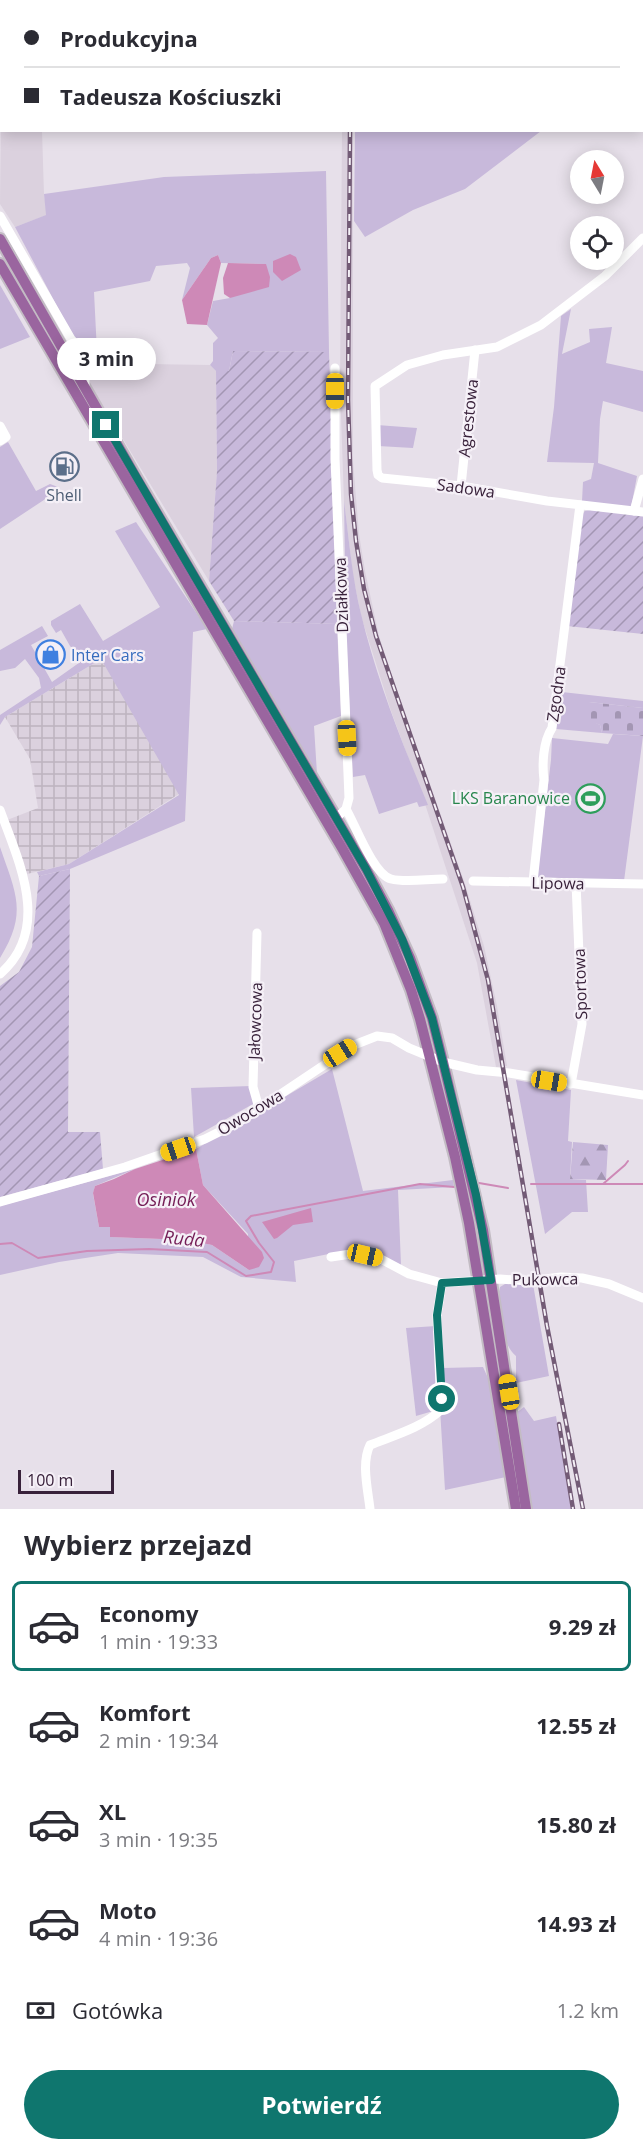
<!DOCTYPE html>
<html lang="pl">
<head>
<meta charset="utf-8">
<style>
  body { margin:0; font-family:"Open Sans",sans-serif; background:#f7f7f7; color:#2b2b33; height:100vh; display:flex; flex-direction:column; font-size:22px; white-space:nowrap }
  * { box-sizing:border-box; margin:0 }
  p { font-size:20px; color:#7c7c81 }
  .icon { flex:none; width:33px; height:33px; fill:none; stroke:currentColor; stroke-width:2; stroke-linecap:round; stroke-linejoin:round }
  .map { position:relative; height:1509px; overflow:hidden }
  .drawer { display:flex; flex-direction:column; background:#fff; flex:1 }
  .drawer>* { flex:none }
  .guide { position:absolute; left:0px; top:0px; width:644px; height:132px; box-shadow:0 3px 15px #0003; display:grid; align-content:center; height:132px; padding:0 24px; background:#fff }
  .needle { width:39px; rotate:350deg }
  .buttons { position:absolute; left:570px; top:150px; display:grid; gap:12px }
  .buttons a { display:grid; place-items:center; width:54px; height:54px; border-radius:50%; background:#fff; box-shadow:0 3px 15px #0003; font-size:30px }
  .scale { position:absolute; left:18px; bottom:15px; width:96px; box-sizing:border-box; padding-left:6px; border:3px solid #38213a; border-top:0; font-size:16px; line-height:21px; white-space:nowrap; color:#38213a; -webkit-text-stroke:4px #f5f0f7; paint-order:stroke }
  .end { position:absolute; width:27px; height:27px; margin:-14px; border:8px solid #0f766e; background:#fff; box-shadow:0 0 0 3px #fff }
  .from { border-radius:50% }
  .bubble { position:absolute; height:42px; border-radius:21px; background:#fff; box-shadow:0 3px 15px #0003; font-size:20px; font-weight:700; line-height:42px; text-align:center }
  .car { position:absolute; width:18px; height:36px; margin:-18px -9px; border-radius:8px; box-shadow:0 0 4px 2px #0007; background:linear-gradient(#f5c518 24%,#345 0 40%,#f5c518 0 76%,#345 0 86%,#f5c518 0) }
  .guide b { display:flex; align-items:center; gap:21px; height:57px; font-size:22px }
  .guide b+b { border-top:2px solid #e1e1e2 }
  .guide i { width:15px; height:15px; background:#2b2b33 }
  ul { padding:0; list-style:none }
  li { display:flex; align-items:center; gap:18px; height:90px; margin:0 12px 9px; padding:0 12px; border:3px solid transparent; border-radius:9px }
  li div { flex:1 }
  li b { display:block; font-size:22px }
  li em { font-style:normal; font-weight:700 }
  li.on { border-color:#0f766e }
  li>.icon { width:54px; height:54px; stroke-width:1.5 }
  h2 { padding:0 24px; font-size:27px; line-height:72px }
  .pay { display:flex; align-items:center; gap:15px; height:66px; padding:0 24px; font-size:22px }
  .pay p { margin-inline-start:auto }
  .action { display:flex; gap:12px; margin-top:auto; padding:12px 24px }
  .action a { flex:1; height:69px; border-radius:36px; background:#0f766e; color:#fff; font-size:24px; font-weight:700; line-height:69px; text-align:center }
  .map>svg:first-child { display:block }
</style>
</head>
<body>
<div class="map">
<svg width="643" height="1509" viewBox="0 0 643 1509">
  <defs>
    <pattern id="industrial-grid" width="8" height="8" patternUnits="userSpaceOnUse" patternTransform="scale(1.5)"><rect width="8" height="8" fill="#dbd1de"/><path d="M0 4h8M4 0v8" fill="none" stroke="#bdb3bf"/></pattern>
    <pattern id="forest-firs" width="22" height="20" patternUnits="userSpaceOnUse" patternTransform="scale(1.5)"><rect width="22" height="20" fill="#c8b9db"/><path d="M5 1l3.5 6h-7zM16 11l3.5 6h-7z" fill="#a396b3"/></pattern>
    <pattern id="cemetery-stones" width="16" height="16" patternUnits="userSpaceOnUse" patternTransform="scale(1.5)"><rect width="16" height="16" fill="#c8b9db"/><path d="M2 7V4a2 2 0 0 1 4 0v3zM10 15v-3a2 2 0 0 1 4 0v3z" fill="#a396b3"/></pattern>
    <pattern id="garden-furrows" width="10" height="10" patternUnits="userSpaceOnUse" patternTransform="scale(1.5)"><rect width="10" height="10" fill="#c8b9db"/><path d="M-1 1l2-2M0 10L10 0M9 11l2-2" fill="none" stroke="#a396b3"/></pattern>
  </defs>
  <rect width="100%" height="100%" fill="#e7e0ea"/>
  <!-- built -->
  <g fill="#dbd1de">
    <polygon points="1,112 2,130 42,131 44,194 47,215 15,227 0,204"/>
    <polygon points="342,131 353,131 353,461 359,534 365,571 379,636 391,673 465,884 484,946 497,1006 507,1066 496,1067 477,963 425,804 390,708 361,616 353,576 344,501 340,388"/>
    <polygon points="101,360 136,369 147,364 210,365 216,371 217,471 209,581 89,383 87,370"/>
  </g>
  <!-- industrial -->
  <polygon fill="url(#industrial-grid)" points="101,659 182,792 69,864 27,874 7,820 38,808 30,759 5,717"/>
  <!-- green -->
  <g fill="#c8b9db">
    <polygon points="355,131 355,130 541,131 465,189 413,210 365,237 354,221"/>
    <polygon points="326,171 329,352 233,351 229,371 216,371 210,365 213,361 213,343 218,338 207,325 213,301 230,298 266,264 221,263 218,255 211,258 182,300 190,268 187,263 156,266 150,281 94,292 97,352 76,342 15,227 46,215 44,194 164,177"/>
    <polygon points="0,285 30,337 0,349"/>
    <polygon points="571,309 562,354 590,342 589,329 612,327 606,363 643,371 643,412 603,401 600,419 598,463 637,476 631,508 582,501 583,482 591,479 594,463 547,462 554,407 561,316"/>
    <polygon points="377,425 417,428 413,448 378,446"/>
    <polygon points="8,442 36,491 50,484 58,487 59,490 0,529 0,447"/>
    <path d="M344,501C349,539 352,577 361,614C377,680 402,743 428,805L419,807L417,802L379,814L365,775L353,777L346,633Z"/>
    <polygon points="136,522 207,629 193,632 185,821 70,869 39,876 37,872 69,864 179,795 101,659 5,717 0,725 0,715 41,688 39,678 25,659 15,668 0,671 0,650 42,626 48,636 31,645 52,682 83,660 70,646 61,630 56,633 51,625 51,621 80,604 103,641 160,607 115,531"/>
    <polygon points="234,621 337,624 341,716 314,726 317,774 232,629"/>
    <polygon points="562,692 643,701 643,708 589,702 596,723 600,725 602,733 556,729"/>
    <polygon points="613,734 643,736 624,881 537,877 551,760 552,738 608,744"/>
    <path d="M0,847C16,894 28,913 0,958Z"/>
    <polygon points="332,1069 363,1191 453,1180 454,1187 398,1190 401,1265 363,1247 294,1261 296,1282 241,1277 203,1257 118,1253 59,1262 0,1275 0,1206 135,1169 95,1186 93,1194 99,1227 110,1227 111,1237 187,1240 212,1245 249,1270 248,1234 203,1185 196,1149"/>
    <polygon points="516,1080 571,1090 568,1141 572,1142 570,1179 586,1180 588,1212 572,1212 545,1234"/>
    <polygon points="251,1086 253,1104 194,1137 191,1088"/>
    <path d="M505,1284H533L549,1376L516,1383V1356C500,1343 502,1311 499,1292L500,1287Z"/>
    <polygon points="436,1326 443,1368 483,1367 488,1378 506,1477 445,1490 440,1409 416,1416 406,1328"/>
    <polygon points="524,1407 534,1421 556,1416 571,1509 530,1509 516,1413"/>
  </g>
  <!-- forest -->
  <polygon fill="url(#forest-firs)" points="573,1142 608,1145 606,1180 570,1179"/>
  <!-- cemetery -->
  <polygon fill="url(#cemetery-stones)" points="589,702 643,708 643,736 602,733 600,725 587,720"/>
  <!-- garden -->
  <g fill="url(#garden-furrows)">
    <polygon points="233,351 329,352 337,624 234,621 209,581 217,471 216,371 229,371"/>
    <polygon points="590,510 643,515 643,634 567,626 581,516 585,511"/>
    <polygon points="70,869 68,1132 100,1132 103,1169 0,1197 0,986 19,972 32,947 39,876"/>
  </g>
  <!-- water -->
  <g fill="#ce89b7">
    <polygon points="290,254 296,257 301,270 282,281 273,272 273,261"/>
    <polygon points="218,255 221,263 207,325 187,324 182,300 211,258"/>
    <polygon points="228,263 266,264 270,277 269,287 230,298 224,294 223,278"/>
    <polygon points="196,1149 203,1185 262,1252 264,1258 259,1267 249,1270 212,1245 187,1240 110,1237 110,1227 99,1227 93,1193 95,1186 114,1179 135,1169"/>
    <polygon points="311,1208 313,1222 293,1225 277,1238 274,1239 262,1222"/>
  </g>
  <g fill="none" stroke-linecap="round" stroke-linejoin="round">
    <!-- stream -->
    <g stroke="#ce89b7" stroke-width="2">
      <polyline points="479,1183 508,1188"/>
      <polyline points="531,1184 643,1184"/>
      <polyline points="603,1184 625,1165 628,1161"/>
      <polyline points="0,1244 12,1243 38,1258 87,1251 149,1249 207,1252 246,1276 271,1272 274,1262 259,1243 246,1221 251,1216 420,1184 454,1187"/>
    </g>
    <defs>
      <g id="major">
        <polyline points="0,239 137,479 366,869 388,910 410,958 432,1018 443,1062 483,1230 526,1509"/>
        <polyline points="0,264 342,848 384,923 411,990 420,1019 455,1157 469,1223 516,1509"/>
      </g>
    </defs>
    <!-- major casing -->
    <use href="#major" stroke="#c3bcc4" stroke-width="14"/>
    <!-- minor -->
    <g stroke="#fff" stroke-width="9">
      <polyline points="59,2 61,0"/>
      <polyline points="0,37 2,36"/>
      <polyline points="0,216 71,339 80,349 100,358"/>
      <polyline points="643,238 605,276 541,325 497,347 443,355 407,365 375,386 377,470 378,475 382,478 461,486 547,501 643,512"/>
      <polyline points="80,349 85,372 85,388"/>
      <polyline points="335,368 335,459 349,798 346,809 336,818"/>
      <polyline points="0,426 6,437 0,441"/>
      <polyline points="461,486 475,350"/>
      <polyline points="634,511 643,479"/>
      <path d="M346,809C355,824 373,874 391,879C406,883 427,879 443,879"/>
      <path d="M0,810C19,862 52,929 0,974"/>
      <polyline points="473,881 643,884"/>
      <path d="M533,882L544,780C542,764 543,742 552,728L580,505"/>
      <polyline points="257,933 253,1087 259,1108"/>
      <polyline points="571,1084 582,1024 576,883"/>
      <polyline points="0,1202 125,1167 205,1139 239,1122 354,1045 377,1036 392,1038 409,1048 443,1062 477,1070 509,1073 643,1095"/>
      <polyline points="331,1257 351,1254 379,1258 409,1274 442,1283 500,1279 528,1281 561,1277 582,1278 609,1284 643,1298"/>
      <path d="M370,1509C368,1490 361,1463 370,1445C395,1435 421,1428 441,1410L437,1315L442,1283"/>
    </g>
    <!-- major -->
    <use href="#major" stroke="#9a659f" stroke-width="10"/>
    <defs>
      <g id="rail">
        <polyline points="351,2 351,0"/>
        <polyline points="350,130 348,400 351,494 356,541 364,589 376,636 463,887 488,980 547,1326 583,1509"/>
        <polyline points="559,1424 573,1509"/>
      </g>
    </defs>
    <!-- rail casing -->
    <use href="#rail" stroke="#735b76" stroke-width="4.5"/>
    <!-- rail -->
    <use href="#rail" stroke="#f5f0f7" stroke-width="2" stroke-dasharray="7" stroke-linecap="butt"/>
  </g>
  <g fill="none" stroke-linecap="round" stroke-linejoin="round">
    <!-- route -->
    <polyline stroke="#0f766e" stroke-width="8" points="106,425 366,869 402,939 432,1018 476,1195 491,1280 442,1283 437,1315 442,1399"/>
  </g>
  <!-- icons -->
  <defs>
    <symbol id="fuel-ring" viewBox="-11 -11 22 22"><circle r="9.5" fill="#f5f0f7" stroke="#5c6f8a" stroke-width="1.5"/><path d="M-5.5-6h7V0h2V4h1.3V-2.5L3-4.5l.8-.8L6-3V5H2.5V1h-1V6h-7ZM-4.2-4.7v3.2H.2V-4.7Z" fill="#5c6f8a"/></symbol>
    <symbol id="shop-ring" viewBox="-11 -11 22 22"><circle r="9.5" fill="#f5f0f7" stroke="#3f7fe0" stroke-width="1.5"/><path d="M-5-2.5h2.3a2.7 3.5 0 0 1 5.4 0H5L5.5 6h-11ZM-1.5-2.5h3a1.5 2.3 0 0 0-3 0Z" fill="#3f7fe0"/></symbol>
    <symbol id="stadium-ring" viewBox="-11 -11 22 22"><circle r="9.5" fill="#f5f0f7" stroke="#2e9e5b" stroke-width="1.5"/><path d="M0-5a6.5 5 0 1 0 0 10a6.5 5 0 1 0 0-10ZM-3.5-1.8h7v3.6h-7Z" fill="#2e9e5b"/></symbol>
  </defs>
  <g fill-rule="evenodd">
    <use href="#fuel-ring" x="48" y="450" width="33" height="33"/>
    <use href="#shop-ring" x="34" y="638" width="33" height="33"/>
    <use href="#stadium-ring" x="574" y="782" width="33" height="33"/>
  </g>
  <g text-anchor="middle" stroke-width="4.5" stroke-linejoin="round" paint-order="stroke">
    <!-- street labels -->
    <g font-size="16" fill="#38213a" stroke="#f5f0f7">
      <text transform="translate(468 418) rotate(-84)" y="6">Agrestowa</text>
      <text transform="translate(466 488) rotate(8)" y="6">Sadowa</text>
      <text transform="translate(341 595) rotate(-92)" y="6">Działkowa</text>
      <text transform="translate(556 694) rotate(-82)" y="6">Zgodna</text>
      <text transform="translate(558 883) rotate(1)" y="6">Lipowa</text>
      <text transform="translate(580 984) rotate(-92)" y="6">Sportowa</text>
      <text transform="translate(255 1021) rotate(-88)" y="6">Jałowcowa</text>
      <text transform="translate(250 1112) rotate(-31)" y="6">Owocowa</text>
      <text transform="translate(545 1279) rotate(-1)" y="6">Pukowca</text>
    </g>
    <!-- service labels -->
    <g font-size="16" fill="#4e5e75" stroke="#f5f0f7">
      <text x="64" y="501">Shell</text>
    </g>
    <!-- shop labels -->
    <g font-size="16" fill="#366cbe" stroke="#f5f0f7" text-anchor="start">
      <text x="71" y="661">Inter Cars</text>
    </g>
    <!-- leisure labels -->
    <g font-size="16" fill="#27864d" stroke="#f5f0f7" text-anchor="end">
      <text x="570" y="804">LKS Baranowice</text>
    </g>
    <!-- water labels -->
    <g font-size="18" font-style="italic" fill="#741d56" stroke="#f5f0f7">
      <text x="166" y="1206">Osiniok</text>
      <text transform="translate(184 1239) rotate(6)" y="6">Ruda</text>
    </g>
  </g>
</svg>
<div class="buttons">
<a><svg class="needle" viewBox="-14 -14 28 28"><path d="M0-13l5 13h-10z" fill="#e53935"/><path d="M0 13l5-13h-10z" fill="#7c7c81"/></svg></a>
<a><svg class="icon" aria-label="locate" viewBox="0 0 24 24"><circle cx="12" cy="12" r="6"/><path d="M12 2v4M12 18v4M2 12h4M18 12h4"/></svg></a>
</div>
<div class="scale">100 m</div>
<i class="end from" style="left:442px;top:1399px"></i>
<i class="end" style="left:106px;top:425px"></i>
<div class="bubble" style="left:57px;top:338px;width:99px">3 min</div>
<i class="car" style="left:335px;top:391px;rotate:180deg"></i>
<i class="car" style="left:347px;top:738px;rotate:177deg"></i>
<i class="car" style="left:340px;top:1053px;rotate:58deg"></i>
<i class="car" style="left:549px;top:1081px;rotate:99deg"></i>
<i class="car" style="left:178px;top:1149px;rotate:251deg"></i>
<i class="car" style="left:365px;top:1255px;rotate:103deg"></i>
<i class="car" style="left:509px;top:1392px;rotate:351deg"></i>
<div class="guide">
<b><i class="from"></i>Produkcyjna</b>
<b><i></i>Tadeusza Kościuszki</b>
</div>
</div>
<section class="drawer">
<h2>Wybierz przejazd</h2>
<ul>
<li class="on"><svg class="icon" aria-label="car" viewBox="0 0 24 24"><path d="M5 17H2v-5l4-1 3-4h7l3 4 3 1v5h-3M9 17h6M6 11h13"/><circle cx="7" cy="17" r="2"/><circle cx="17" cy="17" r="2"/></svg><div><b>Economy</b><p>1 min · 19:33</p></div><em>9.29 zł</em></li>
<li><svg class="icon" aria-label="car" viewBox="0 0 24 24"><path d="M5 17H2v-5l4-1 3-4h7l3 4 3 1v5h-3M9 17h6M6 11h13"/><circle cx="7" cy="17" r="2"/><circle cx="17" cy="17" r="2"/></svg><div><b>Komfort</b><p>2 min · 19:34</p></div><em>12.55 zł</em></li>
<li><svg class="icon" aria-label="car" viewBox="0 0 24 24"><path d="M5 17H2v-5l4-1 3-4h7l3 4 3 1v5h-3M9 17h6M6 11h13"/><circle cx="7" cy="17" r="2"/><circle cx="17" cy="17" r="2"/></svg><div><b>XL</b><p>3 min · 19:35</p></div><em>15.80 zł</em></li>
<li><svg class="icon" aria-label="car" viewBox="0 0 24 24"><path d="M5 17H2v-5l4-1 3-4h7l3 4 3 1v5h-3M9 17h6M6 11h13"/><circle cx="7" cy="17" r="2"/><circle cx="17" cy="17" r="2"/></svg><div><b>Moto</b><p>4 min · 19:36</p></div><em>14.93 zł</em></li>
</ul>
<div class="pay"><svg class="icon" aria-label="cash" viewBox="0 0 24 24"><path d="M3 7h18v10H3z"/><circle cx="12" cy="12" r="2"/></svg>Gotówka<p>1.2 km</p></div>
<div class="action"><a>Potwierdź</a></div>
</section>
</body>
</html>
